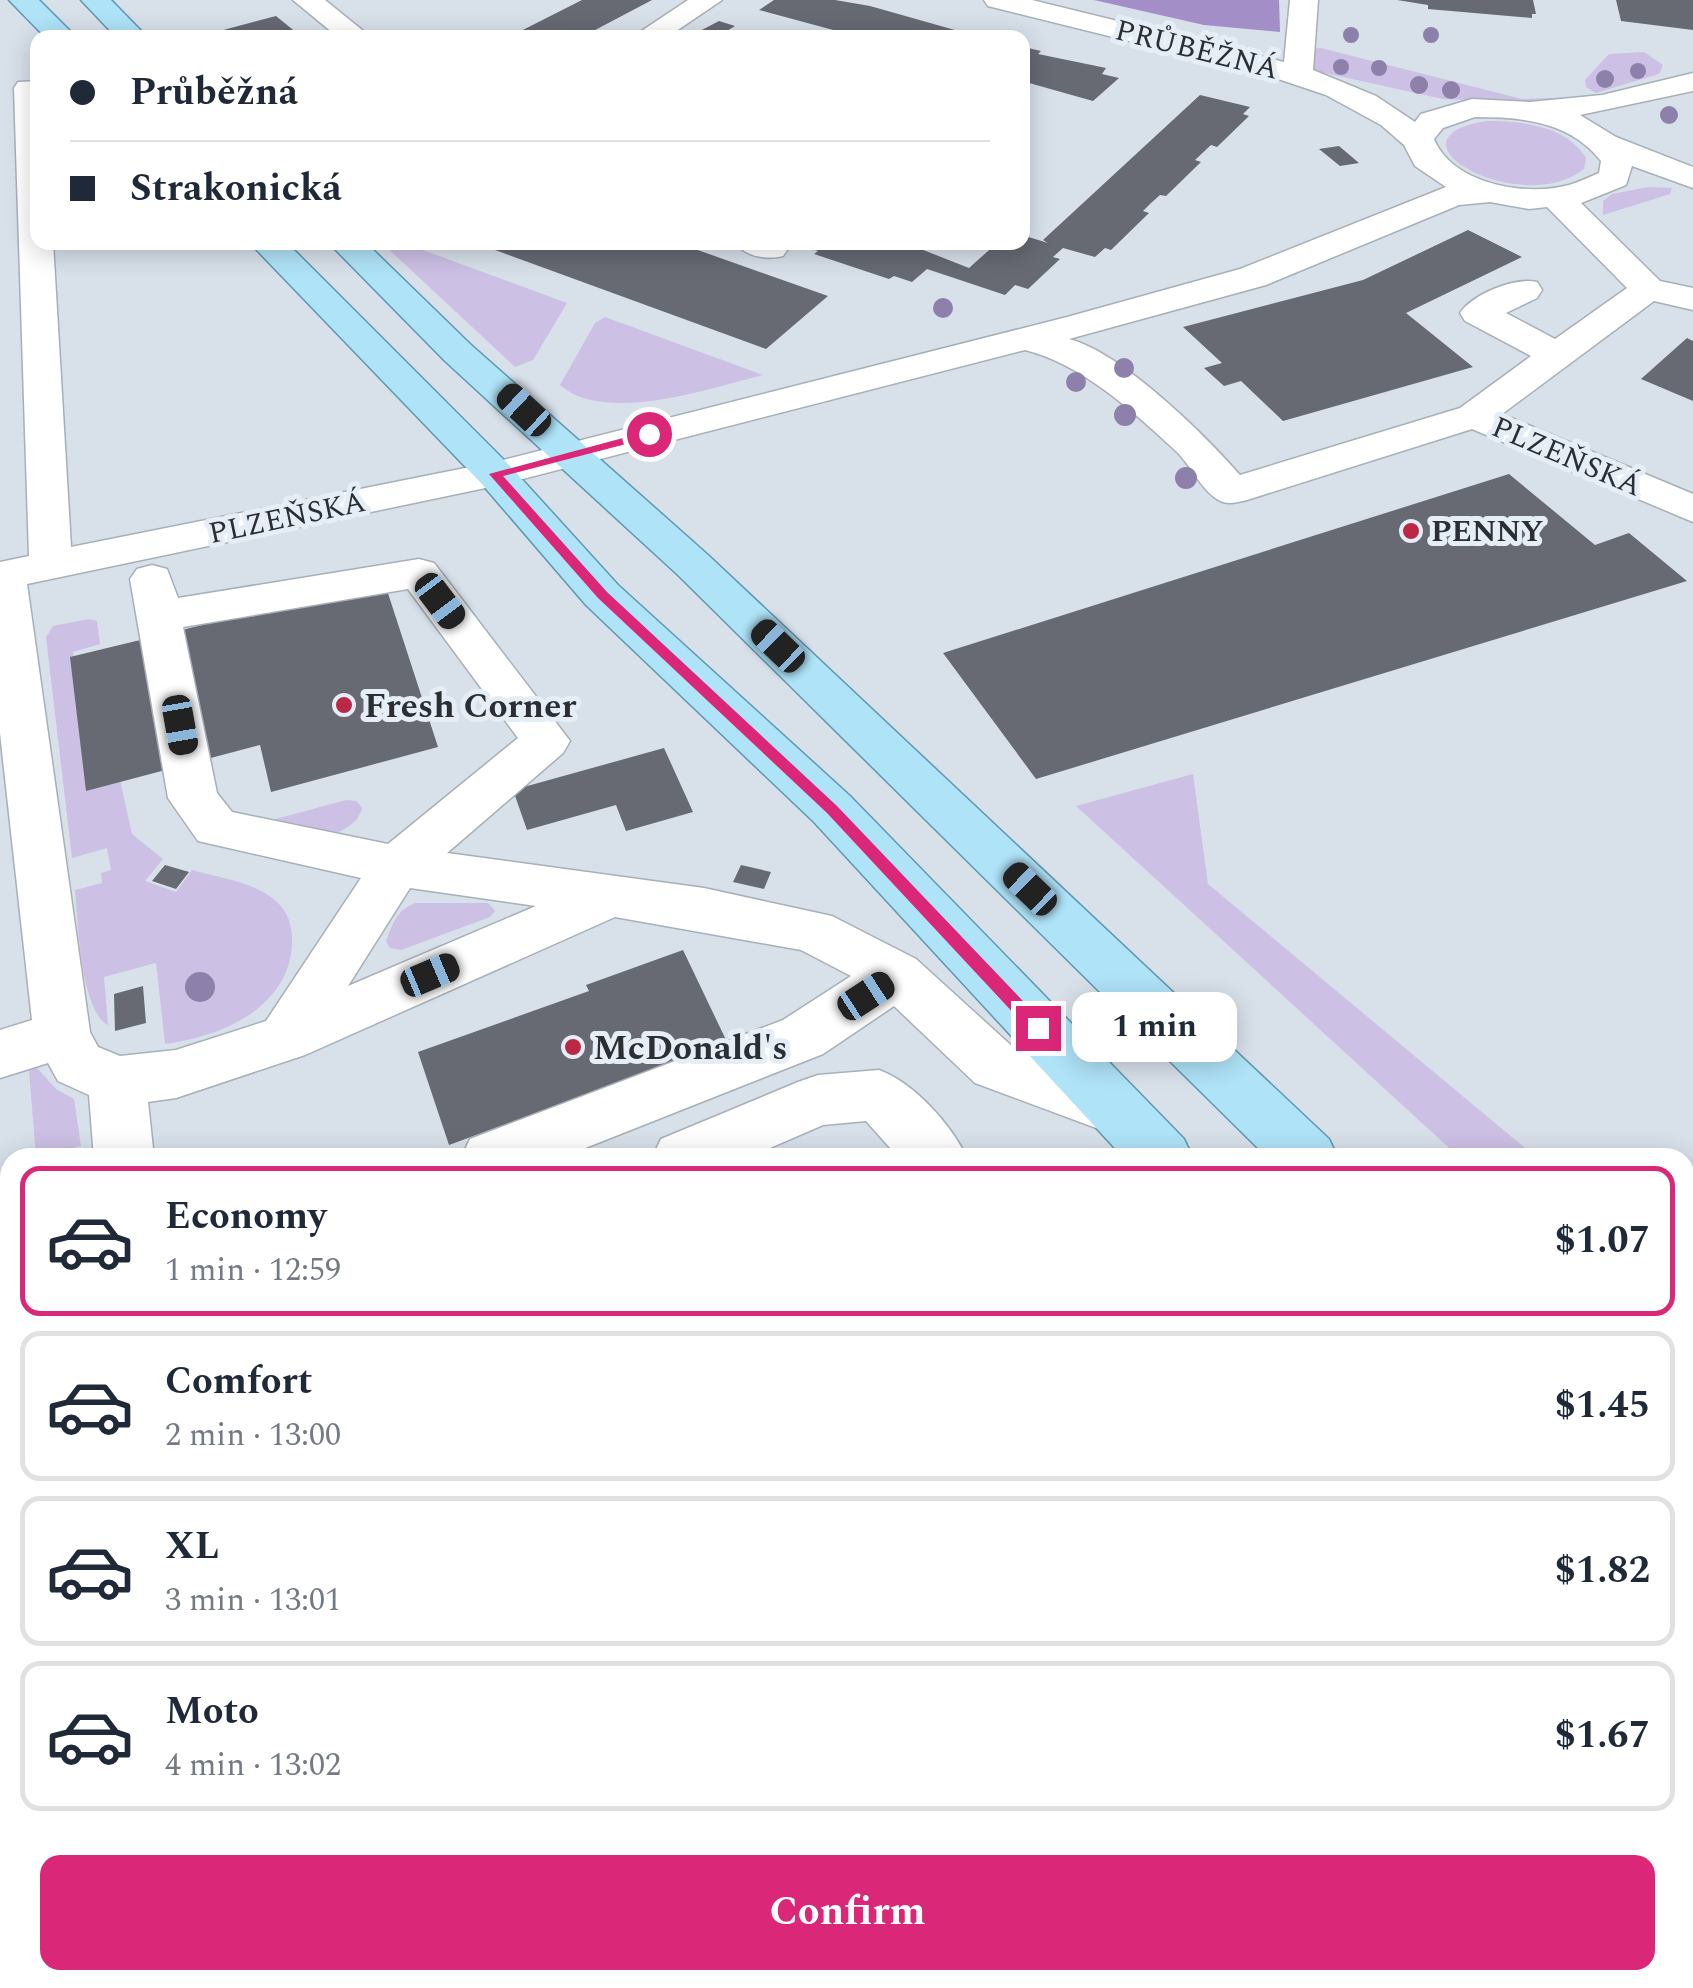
<!DOCTYPE html>
<html lang="en">
<head>
<meta charset="utf-8">
<style>
  body { margin:0; font-family:Spectral,serif; background:#f6f6f7; color:#1f2937; height:100vh; display:flex; flex-direction:column; font-size:38px; white-space:nowrap }
  * { box-sizing:border-box; margin:0 }
  p { font-size:32px; color:#747a83 }
  .icon { flex:none; width:55px; height:55px; fill:none; stroke:currentColor; stroke-width:2; stroke-linecap:round; stroke-linejoin:round }
  .map { position:relative; flex:1; overflow:hidden }
  .sheet { position:absolute; left:0px; top:1148px; width:1695px; height:842px; display:flex; flex-direction:column; background:#fff; border-radius:30px 30px 0 0; box-shadow:0 5px 25px #0003 }
  .sheet>* { flex:none }
  .hud { position:absolute; left:30px; top:30px; width:1000px; height:220px; border-radius:20px; box-shadow:0 5px 25px #0003; display:grid; align-content:center; height:220px; padding:0 40px; background:#fff }
  .end { position:absolute; width:45px; height:45px; margin:-22px; border:12px solid #db2777; background:#fff; box-shadow:0 0 0 5px #fff }
  .from { border-radius:50% }
  .bubble { position:absolute; height:70px; border-radius:20px; background:#fff; box-shadow:0 5px 25px #0003; font-size:32px; font-weight:700; line-height:70px; text-align:center }
  .car { position:absolute; width:30px; height:60px; margin:-30px -15px; border-radius:12px; box-shadow:0 0 8px 2px #0007; background:linear-gradient(#222 24%,#8ab4d8 0 40%,#222 0 76%,#8ab4d8 0 86%,#222 0) }
  .hud b { display:flex; align-items:center; gap:35px; height:95px; font-size:38px }
  .hud b+b { border-top:2px solid #e0e1e3 }
  .hud i { width:25px; height:25px; background:#1f2937 }
  ul { padding:18px 0 0; list-style:none }
  li { display:flex; align-items:center; gap:30px; height:150px; margin:0 20px 15px; padding:0 20px; border:5px solid #e0e1e3; border-radius:20px }
  li div { flex:1 }
  li b { display:block; font-size:38px }
  li em { font-style:normal; font-weight:700 }
  li.current { border-color:#db2777 }
  li>.icon { width:90px; height:90px; stroke-width:1.5 }
  .action { display:flex; gap:20px; margin-top:auto; padding:20px 40px }
  .action a { flex:1; height:115px; border-radius:20px; background:#db2777; color:#fff; font-size:40px; font-weight:700; line-height:115px; text-align:center }
  .map>svg:first-child { display:block }
</style>
</head>
<body>
<div class="map">
<svg width="1693" height="1988" viewBox="0 0 1693 1988">
  <rect width="100%" height="100%" fill="#d8e0ea"/>
  <!-- green -->
  <g fill="#cdc0e5">
    <polygon points="1321,48 1522,99 1578,97 1539,103 1443,99 1311,70 1310,49"/>
    <polygon points="1644,52 1663,65 1659,74 1596,93 1586,87 1585,80 1609,54"/>
    <path d="M1486,121C1521,121 1566,125 1586,158L1584,169C1521,219 1376,139 1486,121Z"/>
    <polygon points="1648,187 1672,188 1670,194 1603,215 1603,201 1612,194"/>
    <polygon points="382,243 404,243 567,303 533,360 515,367"/>
    <path d="M605,317L763,375C711,388 604,425 560,385L595,323Z"/>
    <path d="M89,619L97,621L100,644L73,652L89,787L120,780L132,834L163,859L145,881L176,892L192,870C220,878 257,882 278,903C289,913 293,930 292,945C288,1009 220,1037 165,1044L156,963L104,977L108,1025C80,1011 78,919 75,890L102,883L101,873L111,870L107,848L72,858L46,637L53,626Z"/>
    <polygon points="1193,774 1208,884 1536,1157 1459,1157 1076,806"/>
    <path d="M346,800L357,801L362,808C359,827 328,840 310,835C297,832 284,825 272,820Z"/>
    <path d="M416,903H488L495,911L490,917L401,950L390,948L386,941C393,923 397,909 416,903Z"/>
    <polygon points="28,1058 56,1089 74,1099 81,1146 36,1157"/>
  </g>
  <!-- forest -->
  <polygon fill="#a38ec8" points="1094,0 1279,0 1280,32 1204,25"/>
  <!-- building -->
  <g fill="#676973">
    <polygon points="582,0 652,0 580,38 507,38"/>
    <polygon points="774,0 835,0 870,6 983,38 848,34 759,10"/>
    <polygon points="1397,0 1533,0 1536,14 1532,14 1532,18 1428,9 1428,5"/>
    <polygon points="1616,0 1693,0 1693,30 1621,21"/>
    <polygon points="276,16 303,38 202,38 201,36"/>
    <polygon points="719,21 735,26 715,38 698,32"/>
    <polygon points="1028,48 1041,51 1038,54 1106,68 1102,74 1119,78 1093,101 1022,81 1022,49"/>
    <polygon points="1200,95 1250,107 1243,114 1249,116 1217,147 1211,145 1195,160 1201,162 1166,196 1160,195 1151,203 1143,211 1149,213 1111,250 1105,248 1095,257 1063,248 1053,257 1060,259 1028,289 1015,285 1005,295 927,269 912,282 894,276 889,279 814,254 818,251 800,245 903,242 969,268 998,242 1022,242 1022,235 1048,243 1043,240"/>
    <polygon points="1339,146 1359,163 1340,166 1319,149"/>
    <polygon points="1468,230 1522,257 1406,313 1473,367 1283,421 1241,381 1224,386 1204,368 1222,363 1183,327 1363,280"/>
    <polygon points="675,242 828,296 766,349 476,243"/>
    <polygon points="1687,338 1693,341 1693,401 1641,379"/>
    <polygon points="1509,474 1595,545 1629,533 1687,581 1036,779 943,653"/>
    <polygon points="384,581 438,747 271,792 260,745 86,791 70,657"/>
    <polygon points="664,748 693,812 626,831 616,805 527,830 513,790"/>
    <polygon points="165,865 189,872 176,889 152,881"/>
    <polygon points="741,865 771,872 764,889 733,882"/>
    <polygon points="683,950 727,1042 449,1145 418,1052 589,991 586,985"/>
    <polygon points="143,986 146,1023 115,1031 114,994"/>
    <polygon points="0,1507 10,1517 10,1980 477,1980 485,1988 0,1988"/>
    <polygon points="730,1980 1192,1980 1202,1988 725,1988"/>
  </g>
  <g fill="none" stroke-linecap="round" stroke-linejoin="round">
    <defs>
      <g id="minor">
        <polygon points="293,0 325,0 372,38 339,38"/>
        <polygon points="688,0 722,0 666,38 631,38"/>
        <path d="M984,0H1032L1284,62L1290,0H1318L1313,70L1376,96L1415,122L1421,114L1472,99L1530,102L1602,95L1693,73V91L1580,115L1616,137L1693,167V188L1632,166L1626,185L1581,203L1660,281L1693,288V310L1654,301L1502,414L1693,494V522L1472,429L1247,500C1237,502 1226,506 1217,499C1201,489 1191,466 1177,452C1134,412 1082,364 1025,350L495,486L27,584L90,1032L98,1047L120,1056L176,1050L266,1021L361,878L198,841L168,798L130,579L137,569L152,565L167,569L178,598L419,559L434,563L570,741L563,753L447,853L704,888L832,916L916,959L1015,1049L1136,1092L1144,1110L1136,1128L1115,1135L975,1083L894,1006L823,1054L560,1158H461L470,1139L783,1020L851,976L801,950L615,917L305,1055L176,1098L148,1102L154,1158H94L89,1095L58,1081L48,1063L0,1078V1030L32,1020L0,733V562L29,556L14,88L18,82L38,81V242H53L71,547L495,462L1067,317L1240,269L1446,187L1415,166L1404,145L1381,125L1326,95L1266,75L988,6ZM1475,117C1521,117 1570,121 1601,161L1599,173C1589,177 1579,182 1569,185C1526,197 1452,184 1434,139L1443,128ZM1490,202L1529,209L1547,207L1627,288L1555,339L1506,313L1537,298L1542,290L1537,282C1514,277 1473,294 1460,313L1465,321L1531,356L1460,408L1240,475C1205,435 1121,352 1069,339L1266,285L1459,205ZM408,589L518,738L388,844L232,812L217,793L183,627ZM410,888L536,906L348,986Z"/>
        <path d="M735,242H784L788,249L783,256C767,260 745,257 735,242Z"/>
        <path d="M879,1070C914,1083 951,1124 967,1158H899L866,1121L823,1125L747,1158H652L661,1139L798,1082L818,1075Z"/>
        <polygon points="10,1386 10,1457 0,1461 0,1390"/>
        <polygon points="1578,1980 1661,1980 1658,1988 1575,1988"/>
      </g>
      <g id="major">
        <polygon points="9,0 39,0 77,38 46,38"/>
        <polygon points="81,0 111,0 148,38 117,38"/>
        <polygon points="249,242 286,242 509,465 618,585 850,796 1184,1139 1193,1158 1124,1158 814,822 586,605 481,483"/>
        <polygon points="328,242 365,242 470,344 708,555 1329,1139 1338,1158 1268,1158 678,575 444,360"/>
        <polygon points="1685,1502 1693,1505 1693,1580 1685,1577"/>
        <polygon points="1685,1639 1693,1642 1693,1721 1685,1718"/>
      </g>
    </defs>
    <!-- minor casing -->
    <use href="#minor" stroke="#a7afb8" stroke-width="3"/>
    <!-- major casing -->
    <use href="#major" stroke="#5e98b0" stroke-width="3"/>
    <!-- minor -->
    <use href="#minor" fill="#fff" fill-rule="evenodd"/>
    <!-- major -->
    <use href="#major" fill="#afe3f8" fill-rule="evenodd"/>
  </g>
  <!-- trees -->
  <g fill="#8d80ab">
    <circle cx="1351" cy="35" r="8"/>
    <circle cx="1431" cy="35" r="8"/>
    <circle cx="1341" cy="67" r="8"/>
    <circle cx="1379" cy="68" r="8"/>
    <circle cx="1638" cy="71" r="8"/>
    <circle cx="1605" cy="79" r="9"/>
    <circle cx="1419" cy="85" r="9"/>
    <circle cx="1451" cy="90" r="9"/>
    <circle cx="1669" cy="115" r="9"/>
    <circle cx="943" cy="308" r="10"/>
    <circle cx="1124" cy="368" r="10"/>
    <circle cx="1076" cy="382" r="10"/>
    <circle cx="1125" cy="415" r="11"/>
    <circle cx="1186" cy="478" r="11"/>
    <circle cx="200" cy="987" r="15"/>
  </g>
  <!-- route -->
  <polygon fill="#db2777" points="649,431 653,437 503,476 607,592 837,806 1044,1023 1044,1033 1032,1033 827,813 598,598 489,474"/>
  <!-- markers -->
  <g fill="#ba2845" stroke="#e5eef7" stroke-width="4">
    <circle cx="1411" cy="531" r="10"/>
    <circle cx="344" cy="705" r="10"/>
    <circle cx="573" cy="1047" r="10"/>
  </g>
  <g text-anchor="middle" stroke-width="10" stroke-linejoin="round" paint-order="stroke">
    <!-- far-street labels -->
    <g font-size="30" fill="#2b2e32" stroke="#e5eef7">
      <text transform="translate(1197 49) rotate(14)" y="10">PRŮBĚŽNÁ</text>
      <text transform="translate(1567 456) rotate(23)" y="10">PLZEŇSKÁ</text>
      <text transform="translate(287 517) rotate(-12)" y="10">PLZEŇSKÁ</text>
    </g>
    <!-- far-poi labels -->
    <g font-size="30" font-weight="bold" fill="#2b2e32" stroke="#e5eef7" text-anchor="start">
      <text x="1431" y="541">PENNY</text>
    </g>
    <!-- poi labels -->
    <g font-size="35" font-weight="bold" fill="#2b2e32" stroke="#e5eef7" text-anchor="start">
      <text x="364" y="717">Fresh Corner</text>
      <text x="593" y="1059">McDonald's</text>
    </g>
  </g>
</svg>
<i class="end from" style="left:649px;top:434px"></i>
<i class="end" style="left:1038px;top:1028px"></i>
<div class="bubble" style="left:1072px;top:992px;width:165px">1 min</div>
<i class="car" style="left:524px;top:410px;rotate:313deg"></i>
<i class="car" style="left:440px;top:601px;rotate:143deg"></i>
<i class="car" style="left:778px;top:646px;rotate:314deg"></i>
<i class="car" style="left:180px;top:725px;rotate:170deg"></i>
<i class="car" style="left:1030px;top:889px;rotate:314deg"></i>
<i class="car" style="left:430px;top:975px;rotate:67deg"></i>
<i class="car" style="left:866px;top:996px;rotate:57deg"></i>
<div class="hud">
<b><i class="from"></i>Průběžná</b>
<b><i></i>Strakonická</b>
</div>
<section class="sheet">
<ul>
<li class="current"><svg class="icon" aria-label="car" viewBox="0 0 24 24"><path d="M5 17H2v-5l4-1 3-4h7l3 4 3 1v5h-3M9 17h6M6 11h13"/><circle cx="7" cy="17" r="2"/><circle cx="17" cy="17" r="2"/></svg><div><b>Economy</b><p>1 min · 12:59</p></div><em>$1.07</em></li>
<li><svg class="icon" aria-label="car" viewBox="0 0 24 24"><path d="M5 17H2v-5l4-1 3-4h7l3 4 3 1v5h-3M9 17h6M6 11h13"/><circle cx="7" cy="17" r="2"/><circle cx="17" cy="17" r="2"/></svg><div><b>Comfort</b><p>2 min · 13:00</p></div><em>$1.45</em></li>
<li><svg class="icon" aria-label="car" viewBox="0 0 24 24"><path d="M5 17H2v-5l4-1 3-4h7l3 4 3 1v5h-3M9 17h6M6 11h13"/><circle cx="7" cy="17" r="2"/><circle cx="17" cy="17" r="2"/></svg><div><b>XL</b><p>3 min · 13:01</p></div><em>$1.82</em></li>
<li><svg class="icon" aria-label="car" viewBox="0 0 24 24"><path d="M5 17H2v-5l4-1 3-4h7l3 4 3 1v5h-3M9 17h6M6 11h13"/><circle cx="7" cy="17" r="2"/><circle cx="17" cy="17" r="2"/></svg><div><b>Moto</b><p>4 min · 13:02</p></div><em>$1.67</em></li>
</ul>
<div class="action"><a>Confirm</a></div>
</section>
</div>
</body>
</html>
